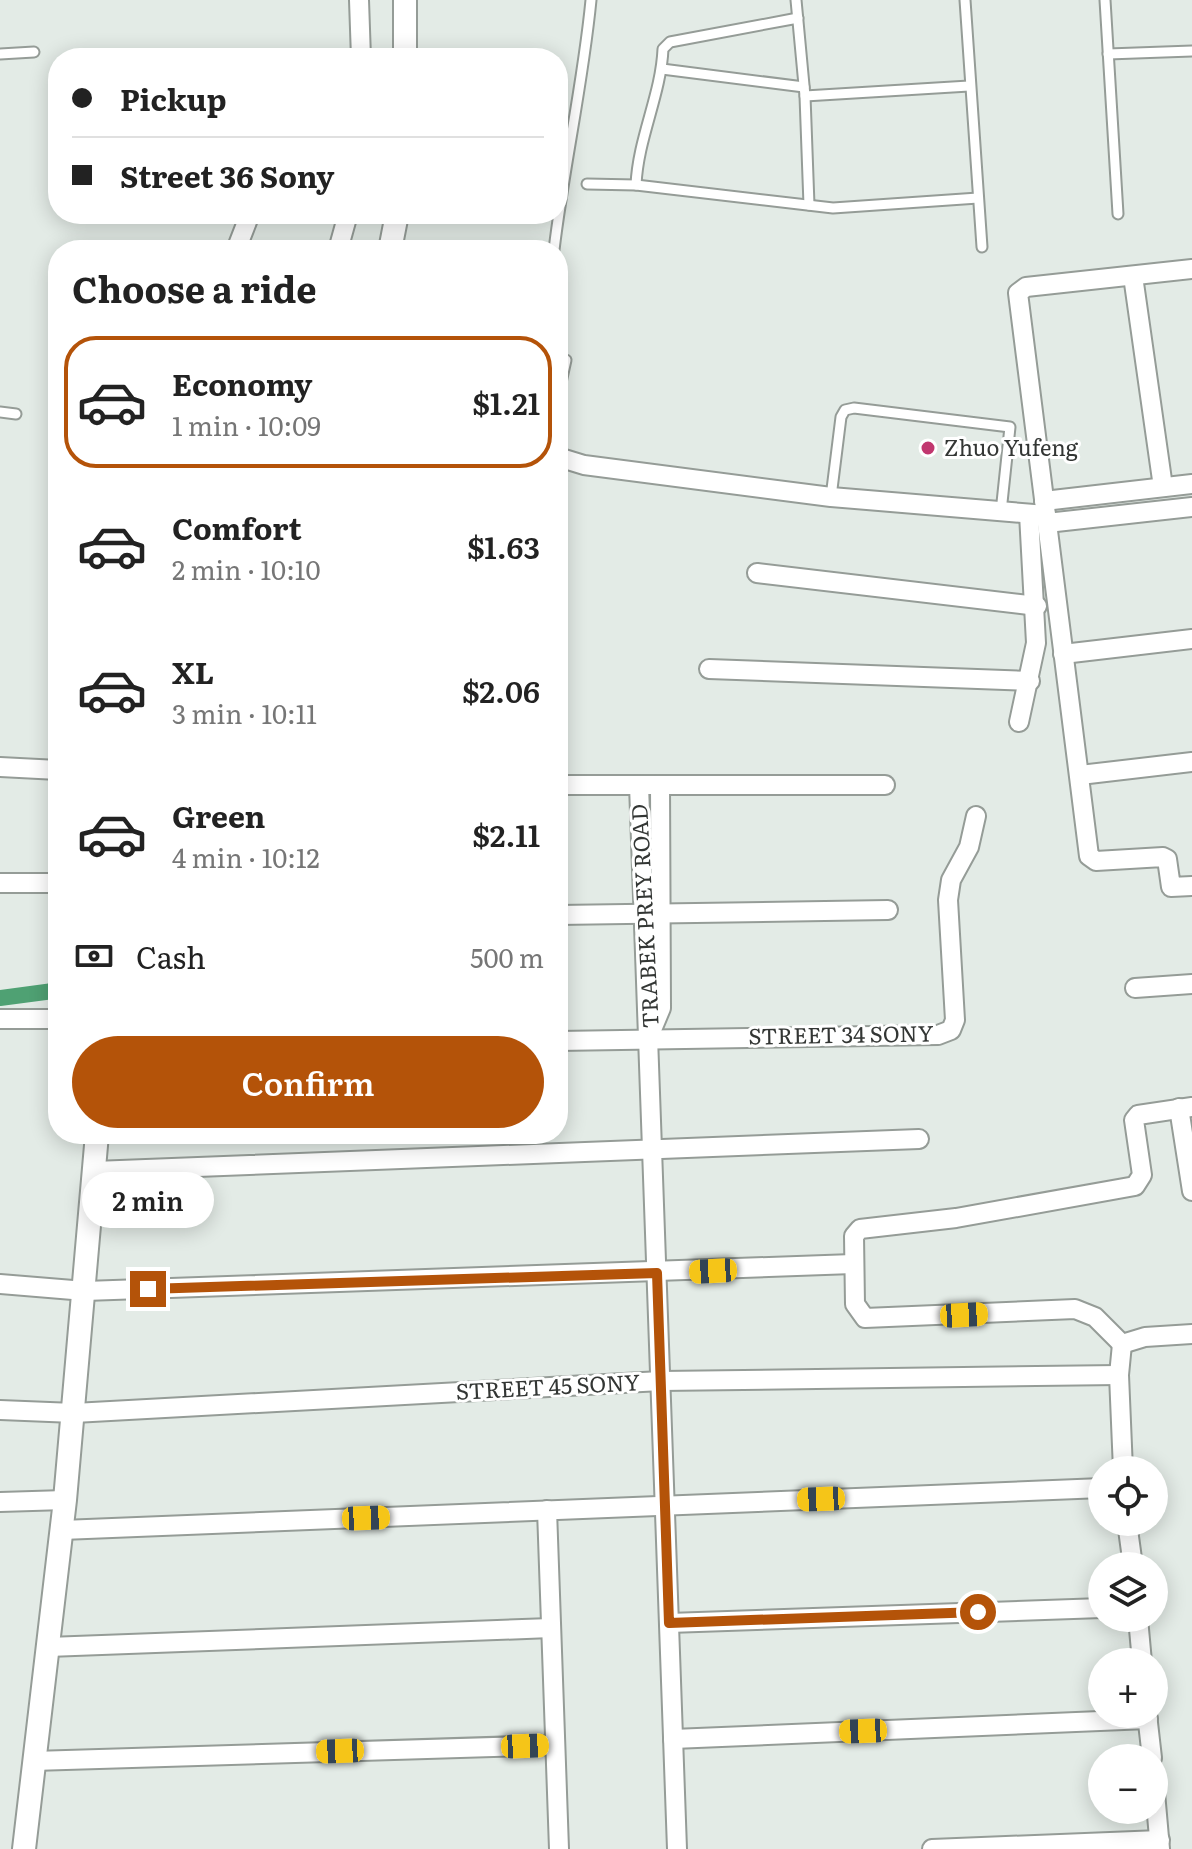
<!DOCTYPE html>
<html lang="en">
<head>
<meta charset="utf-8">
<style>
  body { margin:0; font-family:Literata,serif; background:#f2f2f2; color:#222; height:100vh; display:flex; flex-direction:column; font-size:30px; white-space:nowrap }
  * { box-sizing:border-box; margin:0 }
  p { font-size:26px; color:#767676 }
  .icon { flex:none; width:44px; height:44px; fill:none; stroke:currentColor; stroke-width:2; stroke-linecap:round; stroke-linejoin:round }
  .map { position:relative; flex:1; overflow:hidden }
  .drawer { position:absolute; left:48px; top:240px; width:520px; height:904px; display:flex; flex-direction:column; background:#fff; border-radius:32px; box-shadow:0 4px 20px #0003 }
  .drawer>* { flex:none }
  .hud { position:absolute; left:48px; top:48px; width:520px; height:176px; border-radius:32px; box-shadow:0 4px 20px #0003; display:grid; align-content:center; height:176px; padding:0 24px; background:#fff }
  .controls { position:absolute; left:1088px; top:1456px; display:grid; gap:16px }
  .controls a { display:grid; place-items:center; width:80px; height:80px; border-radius:50%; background:#fff; box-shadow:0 4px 20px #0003; font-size:40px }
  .end { position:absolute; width:36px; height:36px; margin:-18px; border:10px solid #b45309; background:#fff; box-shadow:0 0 0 4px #fff }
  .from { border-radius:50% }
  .bubble { position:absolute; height:56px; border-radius:28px; background:#fff; box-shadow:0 4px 20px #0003; font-size:26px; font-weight:600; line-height:56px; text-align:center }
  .car { position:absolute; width:24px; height:48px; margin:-24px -12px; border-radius:10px; box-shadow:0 0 6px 2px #0007; background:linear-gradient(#f5c518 24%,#345 0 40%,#f5c518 0 76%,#345 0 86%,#f5c518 0) }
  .hud b { display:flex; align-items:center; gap:28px; height:76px; font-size:30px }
  .hud b+b { border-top:2px solid #e0e0e0 }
  .hud i { width:20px; height:20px; background:#222 }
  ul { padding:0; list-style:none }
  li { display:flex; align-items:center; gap:24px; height:132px; margin:0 16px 12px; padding:0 8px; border:4px solid transparent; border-radius:32px }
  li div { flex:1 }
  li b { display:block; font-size:30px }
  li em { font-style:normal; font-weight:600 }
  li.active { border-color:#b45309 }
  li>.icon { width:72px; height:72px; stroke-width:1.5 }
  h2 { padding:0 24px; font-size:36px; line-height:96px }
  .pay { display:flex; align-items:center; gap:20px; height:88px; padding:0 24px; font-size:30px }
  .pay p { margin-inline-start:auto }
  .button { display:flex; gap:16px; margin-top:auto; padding:16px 24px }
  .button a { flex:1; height:92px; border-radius:48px; background:#b45309; color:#fff; font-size:32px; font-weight:600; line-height:92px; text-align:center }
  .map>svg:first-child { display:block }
</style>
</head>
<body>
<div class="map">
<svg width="1192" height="1849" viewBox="0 0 1192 1849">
  <rect width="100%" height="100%" fill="#e3ebe6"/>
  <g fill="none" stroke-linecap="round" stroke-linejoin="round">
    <!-- canal -->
    <polyline stroke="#4fa173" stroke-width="16" points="0,998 53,991 58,980"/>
    <defs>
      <g id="service">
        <polyline points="796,0 805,96 809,205"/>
        <polyline points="965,0 982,247"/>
        <polyline points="1105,0 1118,214"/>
        <polyline points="0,54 34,52"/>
        <polyline points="1108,54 1192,51"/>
        <polyline points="662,69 804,87"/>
        <polyline points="805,96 969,86"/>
        <polyline points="587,184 636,185 833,208 978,198"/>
        <path d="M636,185C638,138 661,95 663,49L670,42L798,18"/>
        <path d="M554,250C564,166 583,84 591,0"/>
        <polyline points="558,396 566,360"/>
        <polyline points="0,412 16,414"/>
        <polyline points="831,497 841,417 845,410 854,408 1010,427 1001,512"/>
      </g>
      <g id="minor">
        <polyline points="359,0 361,58"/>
        <polyline points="236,250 250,214"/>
        <polyline points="338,250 348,214"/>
        <polyline points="1192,269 1026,287 1018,293 1089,856 1096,861 1163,857 1167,859 1171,887 1192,886"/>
        <polyline points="1133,276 1163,487"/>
        <polyline points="558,457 584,465 831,497 1046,515"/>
        <polyline points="1044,501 1192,484"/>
        <polyline points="1047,523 1192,507"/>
        <polyline points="757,573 1037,606"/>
        <polyline points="1063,654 1192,639"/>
        <polyline points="709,669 1030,681"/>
        <polyline points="1019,722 1036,643 1029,514"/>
        <polyline points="0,767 58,770"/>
        <polyline points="1080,775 1192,762"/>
        <polyline points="558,785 885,785"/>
        <polyline points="639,785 677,1849"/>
        <polyline points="0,883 58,883"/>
        <polyline points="558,915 888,910"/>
        <polyline points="1135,988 1192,984"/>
        <polyline points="0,1019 58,1019"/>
        <polyline points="651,1032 661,1008 660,785"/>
        <polyline points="558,1041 938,1035 951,1030 955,1020 948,900 951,880 969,847 976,816"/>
        <polyline points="1179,1108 1192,1191"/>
        <polyline points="94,1171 919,1139"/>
        <polyline points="0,1284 85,1291 853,1264"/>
        <polyline points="1122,1344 1095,1317 1075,1309 865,1318 855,1304 854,1236 860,1229 956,1218 1135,1186 1142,1175 1134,1120 1138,1115 1192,1107"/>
        <polyline points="1122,1344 1119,1375 1123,1470"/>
        <polyline points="1122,1344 1145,1337 1192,1334"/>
        <polyline points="0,1410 74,1413 661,1381 1119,1375"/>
        <polyline points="0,1502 65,1500"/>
        <polyline points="547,1510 559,1849"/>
        <polyline points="1127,1522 1133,1566"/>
        <polyline points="62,1530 1102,1488"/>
        <polyline points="1138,1618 1142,1662"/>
        <polyline points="669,1623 1102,1608"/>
        <polyline points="48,1647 551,1628"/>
        <polyline points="1147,1714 1152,1758"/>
        <polyline points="673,1739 1148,1719"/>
        <polyline points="33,1761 555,1745"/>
        <polyline points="1154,1781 1160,1849"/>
        <polyline points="932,1849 1160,1840"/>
      </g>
      <g id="tertiary">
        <polyline points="405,58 405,0"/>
        <polyline points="390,250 397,214"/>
        <polyline points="24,1849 65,1500 97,1134"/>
      </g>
    </defs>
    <!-- service casing -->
    <use href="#service" stroke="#959c97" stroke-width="13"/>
    <!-- minor casing -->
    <use href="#minor" stroke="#959c97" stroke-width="22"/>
    <!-- tertiary casing -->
    <use href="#tertiary" stroke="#959c97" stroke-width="26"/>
    <!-- service -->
    <use href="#service" stroke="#fff" stroke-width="9"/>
    <!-- minor -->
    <use href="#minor" stroke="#fff" stroke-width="18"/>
    <!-- tertiary -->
    <use href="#tertiary" stroke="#fff" stroke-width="22"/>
  </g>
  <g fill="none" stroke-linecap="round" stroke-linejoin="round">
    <!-- route -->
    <polyline stroke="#b45309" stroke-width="10" points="148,1289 657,1273 669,1623 978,1612"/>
  </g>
  <!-- markers -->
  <circle fill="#c1376f" stroke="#fff" stroke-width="3" cx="928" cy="448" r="8"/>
  <g text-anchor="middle" stroke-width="6" stroke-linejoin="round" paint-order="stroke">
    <!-- poi labels -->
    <g font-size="22" fill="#333634" stroke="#fff" text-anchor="start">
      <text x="944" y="456">Zhuo Yufeng</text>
    </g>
    <!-- street labels -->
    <g font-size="22" fill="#333634" stroke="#fff">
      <text transform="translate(645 916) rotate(-93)" y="8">TRABEK PREY ROAD</text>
      <text transform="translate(841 1035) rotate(-1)" y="8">STREET 34 SONY</text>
      <text transform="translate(548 1387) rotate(-3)" y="8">STREET 45 SONY</text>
    </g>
  </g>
</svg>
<div class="controls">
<a><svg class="icon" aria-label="locate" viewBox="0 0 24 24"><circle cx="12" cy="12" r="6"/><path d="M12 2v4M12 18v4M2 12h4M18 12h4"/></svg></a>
<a><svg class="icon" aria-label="layers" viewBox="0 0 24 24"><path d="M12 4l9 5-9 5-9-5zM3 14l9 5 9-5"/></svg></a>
<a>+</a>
<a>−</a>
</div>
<i class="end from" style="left:978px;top:1612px"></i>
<i class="end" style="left:148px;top:1289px"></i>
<div class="bubble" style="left:82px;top:1172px;width:132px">2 min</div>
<i class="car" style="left:713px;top:1271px;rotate:267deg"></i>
<i class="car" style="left:964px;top:1315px;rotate:87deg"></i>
<i class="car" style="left:821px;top:1499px;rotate:268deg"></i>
<i class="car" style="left:366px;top:1518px;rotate:88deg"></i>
<i class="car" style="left:863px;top:1731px;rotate:268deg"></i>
<i class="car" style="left:525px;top:1746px;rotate:88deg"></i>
<i class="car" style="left:340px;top:1751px;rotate:268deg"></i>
<div class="hud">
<b><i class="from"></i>Pickup</b>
<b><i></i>Street 36 Sony</b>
</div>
<section class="drawer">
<h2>Choose a ride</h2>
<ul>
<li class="active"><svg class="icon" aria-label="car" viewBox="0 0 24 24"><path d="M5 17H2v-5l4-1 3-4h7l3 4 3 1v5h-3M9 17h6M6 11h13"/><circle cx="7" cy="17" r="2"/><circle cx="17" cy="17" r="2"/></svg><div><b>Economy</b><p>1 min · 10:09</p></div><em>$1.21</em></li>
<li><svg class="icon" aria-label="car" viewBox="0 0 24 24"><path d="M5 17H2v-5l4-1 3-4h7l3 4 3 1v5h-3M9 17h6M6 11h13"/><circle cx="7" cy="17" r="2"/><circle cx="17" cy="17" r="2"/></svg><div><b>Comfort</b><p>2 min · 10:10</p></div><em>$1.63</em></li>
<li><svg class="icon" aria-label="car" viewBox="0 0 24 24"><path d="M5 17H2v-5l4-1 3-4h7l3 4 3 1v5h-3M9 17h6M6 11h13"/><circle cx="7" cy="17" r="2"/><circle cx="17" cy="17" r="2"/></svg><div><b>XL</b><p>3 min · 10:11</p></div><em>$2.06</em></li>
<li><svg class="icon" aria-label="car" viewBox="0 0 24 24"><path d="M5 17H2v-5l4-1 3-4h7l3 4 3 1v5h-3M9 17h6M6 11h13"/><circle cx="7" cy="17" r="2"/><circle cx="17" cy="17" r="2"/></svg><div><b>Green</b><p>4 min · 10:12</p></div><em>$2.11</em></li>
</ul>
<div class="pay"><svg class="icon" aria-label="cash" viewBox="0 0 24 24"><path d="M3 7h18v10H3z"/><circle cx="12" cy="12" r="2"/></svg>Cash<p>500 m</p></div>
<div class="button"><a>Confirm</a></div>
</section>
</div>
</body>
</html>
